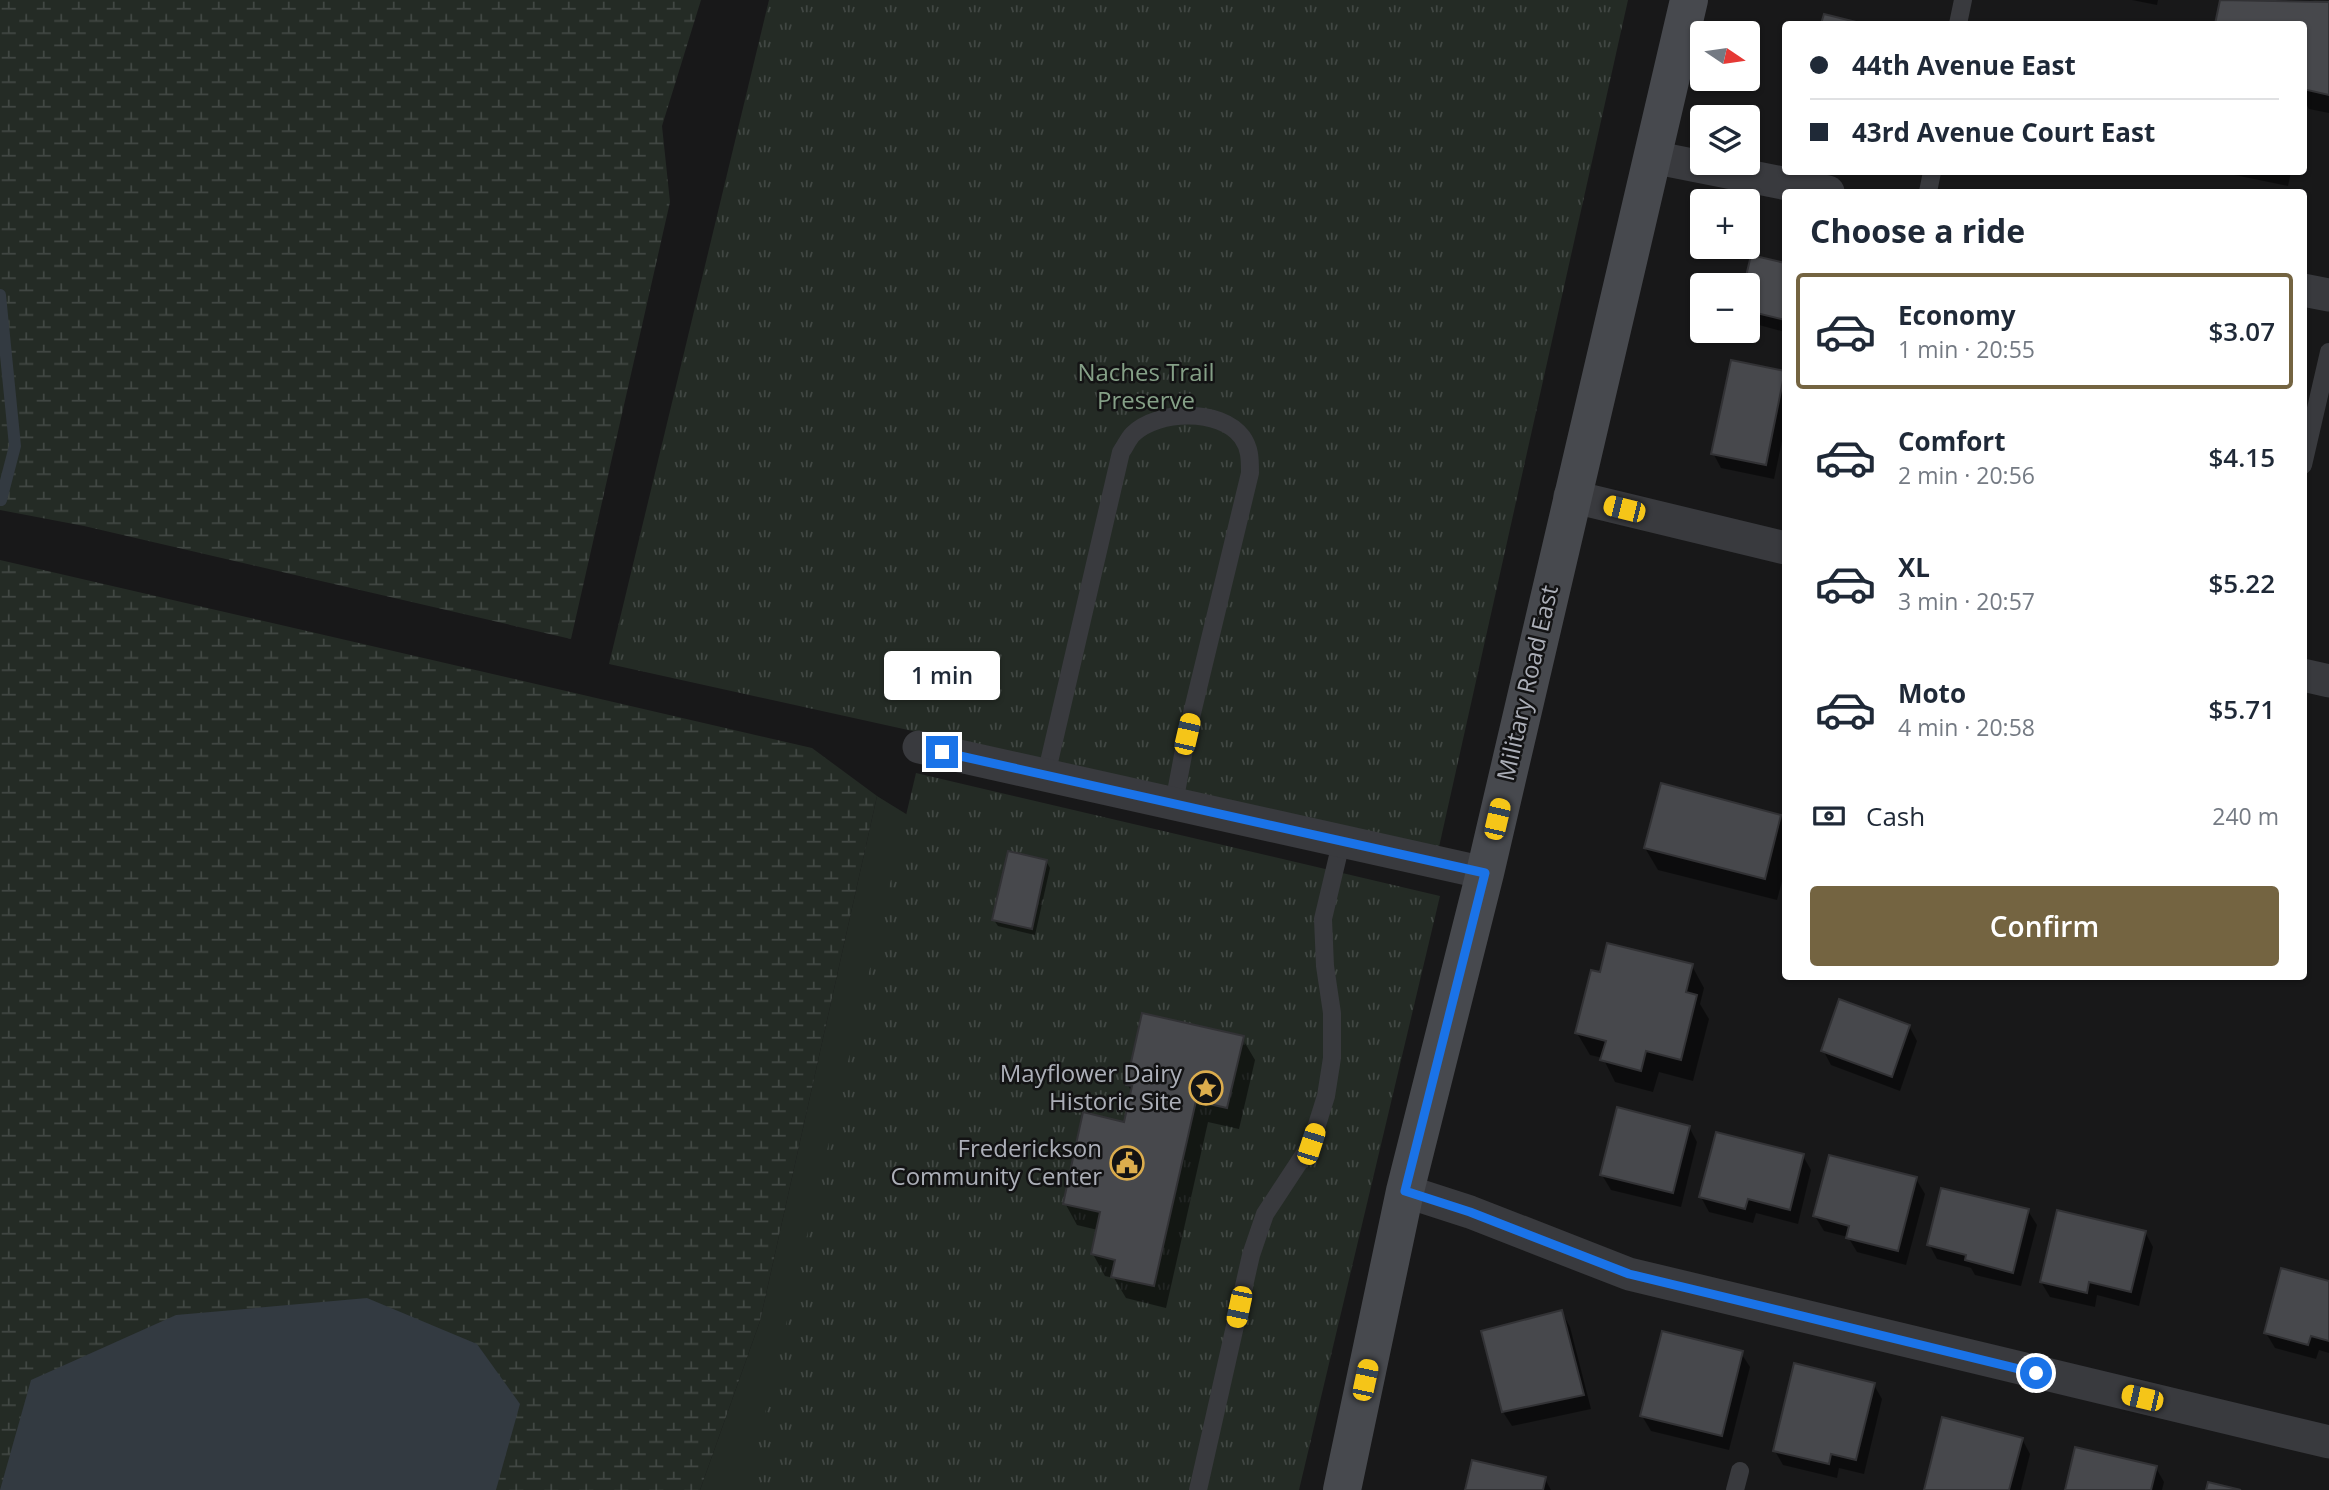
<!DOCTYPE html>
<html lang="en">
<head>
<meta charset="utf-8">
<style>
  body { margin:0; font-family:"Open Sans",sans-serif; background:#f2f2f3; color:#1f2937; height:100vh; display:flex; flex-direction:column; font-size:26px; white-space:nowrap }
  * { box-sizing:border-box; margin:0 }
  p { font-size:23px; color:#747a83 }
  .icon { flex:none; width:38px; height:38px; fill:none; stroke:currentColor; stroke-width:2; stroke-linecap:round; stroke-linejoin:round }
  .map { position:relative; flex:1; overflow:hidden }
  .drawer { position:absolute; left:1782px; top:189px; width:525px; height:791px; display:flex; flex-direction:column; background:#fff; border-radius:7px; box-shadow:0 2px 5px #0004 }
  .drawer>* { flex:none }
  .hud { position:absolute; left:1782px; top:21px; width:525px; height:154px; border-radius:7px; box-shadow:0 2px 5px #0004; display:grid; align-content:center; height:154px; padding:0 28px; background:#fff }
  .needle { width:46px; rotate:103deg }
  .buttons { position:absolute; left:1690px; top:21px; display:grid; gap:14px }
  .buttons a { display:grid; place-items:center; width:70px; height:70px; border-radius:7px; background:#fff; box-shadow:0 2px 5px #0004; font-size:35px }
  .end { position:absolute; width:32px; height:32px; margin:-16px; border:9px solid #1a73e8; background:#fff; box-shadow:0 0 0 4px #fff }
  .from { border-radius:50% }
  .bubble { position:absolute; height:49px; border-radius:7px; background:#fff; box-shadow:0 2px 5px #0004; font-size:23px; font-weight:600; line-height:49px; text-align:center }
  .car { position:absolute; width:21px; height:42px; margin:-21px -10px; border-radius:9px; box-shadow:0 0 5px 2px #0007; background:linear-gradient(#f5c518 24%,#345 0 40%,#f5c518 0 76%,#345 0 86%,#f5c518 0) }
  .hud b { display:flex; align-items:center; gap:24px; height:66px; font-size:26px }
  .hud b+b { border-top:2px solid #e0e1e3 }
  .hud i { width:18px; height:18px; background:#1f2937 }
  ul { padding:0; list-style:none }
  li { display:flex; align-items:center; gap:21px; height:116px; margin:0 14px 10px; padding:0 14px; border:4px solid transparent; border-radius:7px }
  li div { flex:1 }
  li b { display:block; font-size:26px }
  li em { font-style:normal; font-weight:600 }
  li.active { border-color:#746441 }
  li>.icon { width:63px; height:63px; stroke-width:1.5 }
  h2 { padding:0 28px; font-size:32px; line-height:84px }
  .pay { display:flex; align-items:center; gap:18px; height:77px; padding:0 28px; font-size:26px }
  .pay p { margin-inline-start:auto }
  .cta { display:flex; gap:14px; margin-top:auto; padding:14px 28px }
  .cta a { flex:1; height:80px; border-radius:7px; background:#746441; color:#fff; font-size:28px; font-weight:600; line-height:80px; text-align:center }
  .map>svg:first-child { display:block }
</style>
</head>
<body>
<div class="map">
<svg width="2329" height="1490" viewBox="0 0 2329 1490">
  <defs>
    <pattern id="wetland-marsh" width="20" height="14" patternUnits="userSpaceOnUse" patternTransform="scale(1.75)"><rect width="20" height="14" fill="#242b25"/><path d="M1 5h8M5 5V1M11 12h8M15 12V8" fill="none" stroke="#414743"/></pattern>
    <pattern id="park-tufts" width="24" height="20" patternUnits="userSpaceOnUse" patternTransform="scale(1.75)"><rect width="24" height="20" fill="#242b25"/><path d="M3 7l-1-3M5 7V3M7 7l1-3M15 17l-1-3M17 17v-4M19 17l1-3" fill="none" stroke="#414743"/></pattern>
  </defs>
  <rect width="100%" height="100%" fill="#181819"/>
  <!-- green -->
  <polygon fill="#242b25" points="877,796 924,825 1009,1490 700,1490 760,1321"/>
  <!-- wetland -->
  <g fill="url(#wetland-marsh)">
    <polygon points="0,0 701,0 662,126 670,202 571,639 84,526 0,510"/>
    <polygon points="0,560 812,748 877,796 760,1321 700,1490 0,1490"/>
  </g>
  <!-- park -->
  <g fill="url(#park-tufts)">
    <polygon points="769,0 1628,0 1439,847 609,664"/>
    <polygon points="916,773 1440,896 1299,1490 747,1490"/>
  </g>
  <!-- water -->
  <polygon fill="#333a41" points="367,1298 477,1344 520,1404 496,1490 0,1490 31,1380 176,1315"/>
  <!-- shadow -->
  <g fill="#0007">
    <polygon points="2132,0 2158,0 2157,5"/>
    <polygon points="2222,0 2310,0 2329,4 2329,113 2309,109 2303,98 2303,24 2217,24"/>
    <polygon points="2220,172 2291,172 2288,186"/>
    <polygon points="1752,257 1785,265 1785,332 1748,322 1746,285"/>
    <polygon points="1733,362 1785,373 1785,427 1774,479 1721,468 1713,453"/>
    <polygon points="1780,817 1785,825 1785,870 1777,900 1658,870 1645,848"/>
    <polygon points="1046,861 1050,868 1035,935 998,926 994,920"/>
    <polygon points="1692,966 1704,988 1700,1004 1709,1019 1693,1081 1659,1072 1653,1092 1615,1082 1603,1058 1590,1055 1577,1033 1601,974"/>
    <polygon points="1909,1026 1917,1041 1900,1091 1831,1065 1823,1050"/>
    <polygon points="1242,1038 1255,1060 1239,1129 1208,1122 1166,1308 1126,1298 1114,1278 1105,1276 1093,1254 1098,1230 1077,1225 1065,1203 1125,1124 1132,1092 1127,1084"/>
    <polygon points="1689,1127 1697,1142 1681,1207 1611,1190 1602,1175"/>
    <polygon points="1803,1156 1811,1170 1798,1224 1756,1213 1753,1223 1709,1212 1701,1197"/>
    <polygon points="1916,1179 1925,1194 1906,1265 1857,1252 1848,1237 1824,1231 1815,1216"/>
    <polygon points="2028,1211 2037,1225 2021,1286 1975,1275 1971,1268 1937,1259 1929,1244"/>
    <polygon points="2145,1232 2153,1247 2139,1306 2097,1295 2095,1307 2050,1297 2041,1282"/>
    <polygon points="2329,1282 2329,1353 2319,1350 2316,1359 2275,1348 2266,1333"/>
    <polygon points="1562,1312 1570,1327 1591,1409 1512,1426 1503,1412"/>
    <polygon points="1741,1353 1750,1367 1729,1450 1651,1431 1642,1416"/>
    <polygon points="1874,1385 1882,1399 1864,1474 1839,1468 1837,1478 1783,1465 1775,1451"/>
    <polygon points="2022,1439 2030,1454 2021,1490 1925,1490"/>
    <polygon points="2156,1468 2164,1482 2162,1490 2067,1490"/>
    <polygon points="1545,1479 1551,1490 1467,1490"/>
  </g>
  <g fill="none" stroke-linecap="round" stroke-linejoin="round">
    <!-- stream -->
    <polyline stroke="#333a41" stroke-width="12" points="0,295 15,446 1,500"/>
  </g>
  <!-- building -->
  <g fill="#47484c" stroke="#323235" stroke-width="2">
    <polygon points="2220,0 2329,2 2329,95 2303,89 2303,24 2215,24"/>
    <polygon points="1824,14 1864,24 1821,24"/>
    <polygon points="1751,255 1785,263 1785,320 1748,311 1748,285 1744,285"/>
    <polygon points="1731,360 1785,371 1766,465 1711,454"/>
    <polygon points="1661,783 1781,815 1765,879 1644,848"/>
    <polygon points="1008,851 1047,860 1032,929 992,920"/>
    <polygon points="1607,943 1693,964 1686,992 1697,995 1681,1060 1646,1051 1641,1071 1600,1060 1606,1041 1575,1033 1591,970 1600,972"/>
    <polygon points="1839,999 1910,1025 1892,1077 1821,1051"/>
    <polygon points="1142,1013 1244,1036 1227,1108 1196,1101 1154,1286 1111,1277 1115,1260 1091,1254 1100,1212 1063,1204 1083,1112 1124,1122 1132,1086 1126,1085"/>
    <polygon points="1617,1107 1690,1126 1673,1193 1600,1175"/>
    <polygon points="1716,1132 1804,1154 1790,1210 1748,1199 1745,1209 1699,1197"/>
    <polygon points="1829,1155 1917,1177 1898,1251 1846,1238 1849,1226 1813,1216"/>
    <polygon points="1941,1188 2029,1209 2013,1273 1965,1260 1966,1255 1927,1245"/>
    <polygon points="2057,1210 2146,1231 2131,1292 2089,1282 2087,1293 2040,1282"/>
    <polygon points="2281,1268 2329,1281 2329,1341 2311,1336 2308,1345 2264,1333"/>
    <polygon points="1562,1310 1584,1395 1502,1412 1481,1331"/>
    <polygon points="1662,1331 1743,1351 1722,1436 1640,1416"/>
    <polygon points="1794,1363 1875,1383 1856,1460 1831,1454 1829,1464 1773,1451"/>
    <polygon points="1942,1417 2023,1438 2009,1490 1924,1490"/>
    <polygon points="2075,1447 2157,1466 2151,1490 2065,1490"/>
    <polygon points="1472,1460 1546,1477 1543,1490 1465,1490"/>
    <polygon points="2208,1482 2241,1490 2206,1490"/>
  </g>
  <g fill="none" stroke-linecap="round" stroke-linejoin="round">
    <!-- lane -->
    <g stroke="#393a3e" stroke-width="18">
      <polyline points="1958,24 1963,0"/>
      <polyline points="1928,192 1932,172"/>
      <polyline points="2303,465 2329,352"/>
      <path d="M1046,775L1121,452C1125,447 1128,439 1133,434C1158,410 1220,408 1242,437C1250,448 1250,459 1250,473L1187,734L1174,803"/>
      <polyline points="1198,1490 1251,1255 1265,1214 1311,1144 1326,1096 1332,1058 1332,1013 1325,966 1323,919 1341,843"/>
      <polyline points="1735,1490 1740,1471"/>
    </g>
    <!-- street -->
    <g stroke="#393a3e" stroke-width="33">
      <polyline points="1652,157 1828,192"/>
      <polyline points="2303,290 2329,295"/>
      <polyline points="1570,496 1785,548"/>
      <polyline points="2303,675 2329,681"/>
      <polyline points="919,747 1485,873"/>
      <polyline points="1405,1191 1470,1212 1629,1274 2329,1442"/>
    </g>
    <!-- secondary -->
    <polyline stroke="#47494e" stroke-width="38" points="1342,1490 1405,1191 1485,873 1689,0"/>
  </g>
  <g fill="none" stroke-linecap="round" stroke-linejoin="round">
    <!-- route -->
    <polyline stroke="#1a73e8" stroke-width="9" points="942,752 1485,873 1405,1191 1470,1212 1629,1274 2036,1373"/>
  </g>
  <!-- icons -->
  <defs>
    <symbol id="sight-ring" viewBox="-11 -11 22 22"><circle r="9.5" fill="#131314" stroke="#dcad4d" stroke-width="1.5"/><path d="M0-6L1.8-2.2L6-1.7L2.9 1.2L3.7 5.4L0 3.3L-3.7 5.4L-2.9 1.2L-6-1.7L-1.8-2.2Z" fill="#dcad4d"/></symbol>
    <symbol id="civic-ring" viewBox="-11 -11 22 22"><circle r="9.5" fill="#131314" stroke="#dcad4d" stroke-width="1.5"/><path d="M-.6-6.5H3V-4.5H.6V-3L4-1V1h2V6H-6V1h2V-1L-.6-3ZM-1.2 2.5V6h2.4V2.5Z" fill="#dcad4d"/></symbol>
  </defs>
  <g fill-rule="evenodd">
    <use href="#sight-ring" x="1187" y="1069" width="38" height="38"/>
    <use href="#civic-ring" x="1108" y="1144" width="38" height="38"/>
  </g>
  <g text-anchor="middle" stroke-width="5" stroke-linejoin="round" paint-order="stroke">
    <!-- park labels -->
    <g font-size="24" fill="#85a087" stroke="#131314">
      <text x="1146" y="381">Naches Trail<tspan x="1146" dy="28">Preserve</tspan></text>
    </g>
    <!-- street labels -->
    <g font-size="24" fill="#acafb8" stroke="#131314">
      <text transform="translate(1528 683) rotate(-77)" y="8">Military Road East</text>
    </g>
    <!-- poi labels -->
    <g font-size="24" fill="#acafb8" stroke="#131314" text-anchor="end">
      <text x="1182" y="1082">Mayflower Dairy<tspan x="1182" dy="28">Historic Site</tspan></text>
      <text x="1102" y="1157">Frederickson<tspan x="1102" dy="28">Community Center</tspan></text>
    </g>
  </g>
</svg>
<div class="buttons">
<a><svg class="needle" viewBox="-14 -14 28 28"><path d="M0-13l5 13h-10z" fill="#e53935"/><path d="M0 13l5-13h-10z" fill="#747a83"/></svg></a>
<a><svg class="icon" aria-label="layers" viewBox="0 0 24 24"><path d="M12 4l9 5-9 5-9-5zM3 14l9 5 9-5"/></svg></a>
<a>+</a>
<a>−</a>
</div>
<i class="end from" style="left:2036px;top:1373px"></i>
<i class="end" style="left:942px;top:752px"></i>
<div class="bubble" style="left:884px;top:651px;width:116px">1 min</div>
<i class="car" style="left:1624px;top:509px;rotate:284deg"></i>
<i class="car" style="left:1187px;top:734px;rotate:13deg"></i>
<i class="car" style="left:1497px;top:819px;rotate:13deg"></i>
<i class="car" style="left:1311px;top:1144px;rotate:18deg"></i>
<i class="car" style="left:1239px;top:1307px;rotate:192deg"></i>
<i class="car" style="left:1365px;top:1380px;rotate:12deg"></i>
<i class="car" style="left:2142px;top:1398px;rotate:283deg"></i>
<div class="hud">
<b><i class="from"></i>44th Avenue East</b>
<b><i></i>43rd Avenue Court East</b>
</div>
<section class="drawer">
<h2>Choose a ride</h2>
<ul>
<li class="active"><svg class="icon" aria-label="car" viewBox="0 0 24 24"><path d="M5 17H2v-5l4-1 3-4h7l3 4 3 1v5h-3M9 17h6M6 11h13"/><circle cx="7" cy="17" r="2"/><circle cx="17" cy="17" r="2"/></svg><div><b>Economy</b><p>1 min · 20:55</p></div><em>$3.07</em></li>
<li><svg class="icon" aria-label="car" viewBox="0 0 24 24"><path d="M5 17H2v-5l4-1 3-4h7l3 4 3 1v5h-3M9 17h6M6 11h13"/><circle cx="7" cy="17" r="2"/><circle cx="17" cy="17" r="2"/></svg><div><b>Comfort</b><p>2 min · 20:56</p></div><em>$4.15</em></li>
<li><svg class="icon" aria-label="car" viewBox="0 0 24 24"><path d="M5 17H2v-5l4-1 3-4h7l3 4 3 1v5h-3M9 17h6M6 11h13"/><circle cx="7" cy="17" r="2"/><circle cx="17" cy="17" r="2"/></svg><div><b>XL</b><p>3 min · 20:57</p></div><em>$5.22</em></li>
<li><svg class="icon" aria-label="car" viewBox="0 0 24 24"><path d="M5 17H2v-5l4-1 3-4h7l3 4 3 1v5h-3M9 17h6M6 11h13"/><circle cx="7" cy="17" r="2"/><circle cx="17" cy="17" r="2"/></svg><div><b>Moto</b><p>4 min · 20:58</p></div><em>$5.71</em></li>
</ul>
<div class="pay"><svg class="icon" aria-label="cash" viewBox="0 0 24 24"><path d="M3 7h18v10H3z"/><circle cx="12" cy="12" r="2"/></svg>Cash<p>240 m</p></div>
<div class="cta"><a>Confirm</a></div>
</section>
</div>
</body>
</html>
